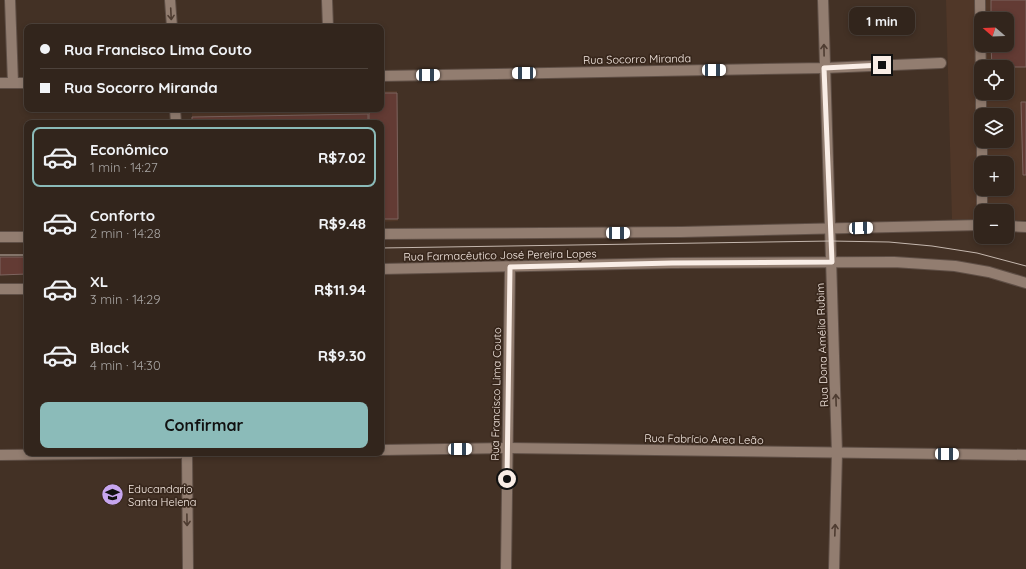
<!DOCTYPE html>
<html lang="pt">
<head>
<meta charset="utf-8">
<style>
  body { margin:0; font-family:Quicksand,sans-serif; background:#3d3129; color:#f1f3f6; height:100vh; display:flex; flex-direction:column; font-size:15px; white-space:nowrap }
  * { box-sizing:border-box; margin:0 }
  p { font-size:13px; color:#a8a5a3 }
  .icon { flex:none; width:22px; height:22px; fill:none; stroke:currentColor; stroke-width:2; stroke-linecap:round; stroke-linejoin:round }
  .map { position:relative; flex:1; overflow:hidden }
  .details { position:absolute; left:24px; top:120px; width:360px; height:336px; display:flex; flex-direction:column; background:#32251c; border-radius:8px; box-shadow:0 2px 6px #0003,0 0 0 1px #4d423b }
  .details>* { flex:none }
  .guide { position:absolute; left:24px; top:24px; width:360px; height:88px; border-radius:8px; box-shadow:0 2px 6px #0003,0 0 0 1px #4d423b; display:grid; align-content:center; height:88px; padding:0 16px; background:#32251c }
  .needle { width:26px; rotate:289deg }
  .buttons { position:absolute; left:974px; top:12px; display:grid; gap:8px }
  .buttons a { display:grid; place-items:center; width:40px; height:40px; border-radius:8px; background:#32251c; box-shadow:0 2px 6px #0003,0 0 0 1px #4d423b; font-size:20px }
  .end { position:absolute; width:18px; height:18px; margin:-9px; border:5px solid #f9ede6; background:#111; box-shadow:0 0 0 2px #111 }
  .from { border-radius:50% }
  .bubble { position:absolute; height:28px; border-radius:8px; background:#32251c; box-shadow:0 2px 6px #0003,0 0 0 1px #4d423b; font-size:13px; font-weight:800; line-height:28px; text-align:center }
  .car { position:absolute; width:12px; height:24px; margin:-12px -6px; border-radius:5px; box-shadow:0 0 3px 1px #0007; background:linear-gradient(#fff 24%,#345 0 40%,#fff 0 76%,#345 0 86%,#fff 0) }
  .guide b { display:flex; align-items:center; gap:14px; height:38px; font-size:15px }
  .guide b+b { border-top:1px solid #4d423b }
  .guide i { width:10px; height:10px; background:#f1f3f6 }
  ul { padding:7px 0 0; list-style:none }
  li { display:flex; align-items:center; gap:12px; height:60px; margin:0 8px 6px; padding:0 8px; border:2px solid transparent; border-radius:8px }
  li div { flex:1 }
  li b { display:block; font-size:15px }
  li em { font-style:normal; font-weight:800 }
  li.active { border-color:#8bbbb9 }
  li>.icon { width:36px; height:36px; stroke-width:1.5 }
  .cta { display:flex; gap:8px; margin-top:auto; padding:8px 16px }
  .cta a { flex:1; height:46px; border-radius:8px; background:#8bbbb9; color:#111; font-size:16px; font-weight:800; line-height:46px; text-align:center }
  .map>svg:first-child { display:block }
</style>
</head>
<body>
<div class="map">
<svg width="1026" height="569" viewBox="0 0 1026 569">
  <rect width="100%" height="100%" fill="#433125"/>
  <!-- built -->
  <g fill="#503728" fill-rule="evenodd">
    <path d="M946,0H1026V220H1007V211H981V219H952ZM981,19H1007V45H981ZM981,67H1007V93H981ZM981,115H1007V141H981ZM981,163H1007V189H981Z"/>
    <polygon points="381,91 397,91 398,221 381,222 381,123 192,123 192,109 381,109"/>
  </g>
  <!-- building -->
  <g fill="#633b34" stroke="#7d645f">
    <polygon points="991,0 1026,0 1026,67 992,67 991,45 1007,45 1007,19 991,19"/>
    <polygon points="381,93 397,93 398,219 381,219 381,123 369,123 369,109 381,109"/>
    <polygon points="1021,102 1026,102 1026,175 1023,175"/>
    <polygon points="368,114 368,123 192,123 192,117"/>
    <polygon points="0,257 27,257 27,274 0,275"/>
  </g>
  <g fill="none" stroke-linecap="round" stroke-linejoin="round">
    <defs>
      <g id="minor">
        <polyline points="10,0 13,83"/>
        <polyline points="327,0 328,27"/>
        <polyline points="980,0 981,89"/>
        <polyline points="381,76 824,68 941,63"/>
        <polyline points="0,83 27,83"/>
        <polyline points="981,93 981,115"/>
        <polyline points="982,141 982,163"/>
        <polyline points="982,189 982,211"/>
        <polyline points="1007,226 1026,227"/>
        <polyline points="381,234 681,232 981,225"/>
        <polyline points="0,237 27,237"/>
        <polyline points="381,269 672,263 894,262 955,266 989,272 1026,283"/>
        <polyline points="0,289 27,289"/>
        <polyline points="381,450 508,448 1026,455"/>
        <polyline points="0,455 181,453"/>
        <polyline points="506,569 510,267"/>
      </g>
      <g id="tertiary">
        <polyline points="170,0 172,27"/>
        <polyline points="823,0 837,453 834,569"/>
        <polyline points="175,109 176,123"/>
        <polyline points="187,453 188,569"/>
      </g>
    </defs>
    <!-- minor casing -->
    <use href="#minor" stroke="#5f4f46" stroke-width="12"/>
    <!-- tertiary casing -->
    <use href="#tertiary" stroke="#5f4f46" stroke-width="12"/>
    <!-- path -->
    <polyline stroke="#928379" stroke-width="2.5" stroke-dasharray="4 2" stroke-linecap="butt" points="291,109 291,115"/>
    <!-- minor -->
    <use href="#minor" stroke="#927d70" stroke-width="10"/>
    <!-- tertiary -->
    <use href="#tertiary" stroke="#927d70" stroke-width="10"/>
    <!-- tram -->
    <g stroke="#c5b7ae" stroke-width="1">
      <polyline points="381,248 831,241 889,242 932,246 977,253 1026,266"/>
      <polyline points="0,255 27,255"/>
    </g>
  </g>
  <!-- one-way arrows -->
  <defs><path id="oneway-shaft" d="M-6 0H5M1.5-3L5.5 0L1.5 3" fill="none" stroke-width="1.6" stroke-linecap="round" stroke-linejoin="round"/></defs>
  <g stroke="#4e3c31">
    <use href="#oneway-shaft" transform="translate(171 14) rotate(87)"/>
    <use href="#oneway-shaft" transform="translate(824 50) rotate(-91)"/>
    <use href="#oneway-shaft" transform="translate(836 400) rotate(-92)"/>
    <use href="#oneway-shaft" transform="translate(187 520) rotate(89)"/>
    <use href="#oneway-shaft" transform="translate(835 530) rotate(-88)"/>
  </g>
  <g fill="none" stroke-linecap="round" stroke-linejoin="round">
    <!-- route -->
    <polyline stroke="#f9ede6" stroke-width="5" points="507,479 510,267 672,263 832,262 824,68 882,65"/>
  </g>
  <!-- icons -->
  <defs>
    <symbol id="school-disc" viewBox="-11 -11 22 22"><circle r="9.5" fill="#c7a6ef" stroke="#38271c"/><path d="M0-5L7-2L0 1L-7-2ZM-4 1L0 2.5L4 1V4Q0 6-4 4Z" fill="#111"/></symbol>
  </defs>
  <g fill-rule="evenodd">
    <use href="#school-disc" x="100" y="482" width="25" height="25"/>
  </g>
  <g text-anchor="middle" stroke-width="3.5" stroke-linejoin="round" paint-order="stroke">
    <!-- street labels -->
    <g font-size="11" fill="#f9ede6" stroke="#38271c">
      <text transform="translate(637 59) rotate(-1)" y="4">Rua Socorro Miranda</text>
      <text transform="translate(500 255) rotate(-1)" y="4">Rua Farmacêutico José Pereira Lopes</text>
      <text transform="translate(822 345) rotate(-92)" y="4">Rua Dona Amélia Rubim</text>
      <text transform="translate(496 394) rotate(-89)" y="4">Rua Francisco Lima Couto</text>
      <text transform="translate(704 439) rotate(1)" y="4">Rua Fabrício Area Leão</text>
    </g>
    <!-- poi labels -->
    <g font-size="11" fill="#f9ede6" stroke="#38271c" text-anchor="start">
      <text x="128" y="493">Educandario<tspan x="128" dy="13">Santa Helena</tspan></text>
    </g>
  </g>
</svg>
<div class="buttons">
<a><svg class="needle" viewBox="-14 -14 28 28"><path d="M0-13l5 13h-10z" fill="#e53935"/><path d="M0 13l5-13h-10z" fill="#a8a5a3"/></svg></a>
<a><svg class="icon" aria-label="locate" viewBox="0 0 24 24"><circle cx="12" cy="12" r="6"/><path d="M12 2v4M12 18v4M2 12h4M18 12h4"/></svg></a>
<a><svg class="icon" aria-label="layers" viewBox="0 0 24 24"><path d="M12 4l9 5-9 5-9-5zM3 14l9 5 9-5"/></svg></a>
<a>+</a>
<a>−</a>
</div>
<i class="end from" style="left:507px;top:479px"></i>
<i class="end" style="left:882px;top:65px"></i>
<div class="bubble" style="left:849px;top:7px;width:66px">1 min</div>
<i class="car" style="left:714px;top:70px;rotate:89deg"></i>
<i class="car" style="left:524px;top:73px;rotate:269deg"></i>
<i class="car" style="left:428px;top:75px;rotate:89deg"></i>
<i class="car" style="left:861px;top:228px;rotate:88deg"></i>
<i class="car" style="left:618px;top:233px;rotate:90deg"></i>
<i class="car" style="left:460px;top:449px;rotate:89deg"></i>
<i class="car" style="left:947px;top:454px;rotate:91deg"></i>
<div class="guide">
<b><i class="from"></i>Rua Francisco Lima Couto</b>
<b><i></i>Rua Socorro Miranda</b>
</div>
<section class="details">
<ul>
<li class="active"><svg class="icon" aria-label="car" viewBox="0 0 24 24"><path d="M5 17H2v-5l4-1 3-4h7l3 4 3 1v5h-3M9 17h6M6 11h13"/><circle cx="7" cy="17" r="2"/><circle cx="17" cy="17" r="2"/></svg><div><b>Econômico</b><p>1 min · 14:27</p></div><em>R$7.02</em></li>
<li><svg class="icon" aria-label="car" viewBox="0 0 24 24"><path d="M5 17H2v-5l4-1 3-4h7l3 4 3 1v5h-3M9 17h6M6 11h13"/><circle cx="7" cy="17" r="2"/><circle cx="17" cy="17" r="2"/></svg><div><b>Conforto</b><p>2 min · 14:28</p></div><em>R$9.48</em></li>
<li><svg class="icon" aria-label="car" viewBox="0 0 24 24"><path d="M5 17H2v-5l4-1 3-4h7l3 4 3 1v5h-3M9 17h6M6 11h13"/><circle cx="7" cy="17" r="2"/><circle cx="17" cy="17" r="2"/></svg><div><b>XL</b><p>3 min · 14:29</p></div><em>R$11.94</em></li>
<li><svg class="icon" aria-label="car" viewBox="0 0 24 24"><path d="M5 17H2v-5l4-1 3-4h7l3 4 3 1v5h-3M9 17h6M6 11h13"/><circle cx="7" cy="17" r="2"/><circle cx="17" cy="17" r="2"/></svg><div><b>Black</b><p>4 min · 14:30</p></div><em>R$9.30</em></li>
</ul>
<div class="cta"><a>Confirmar</a></div>
</section>
</div>
</body>
</html>
